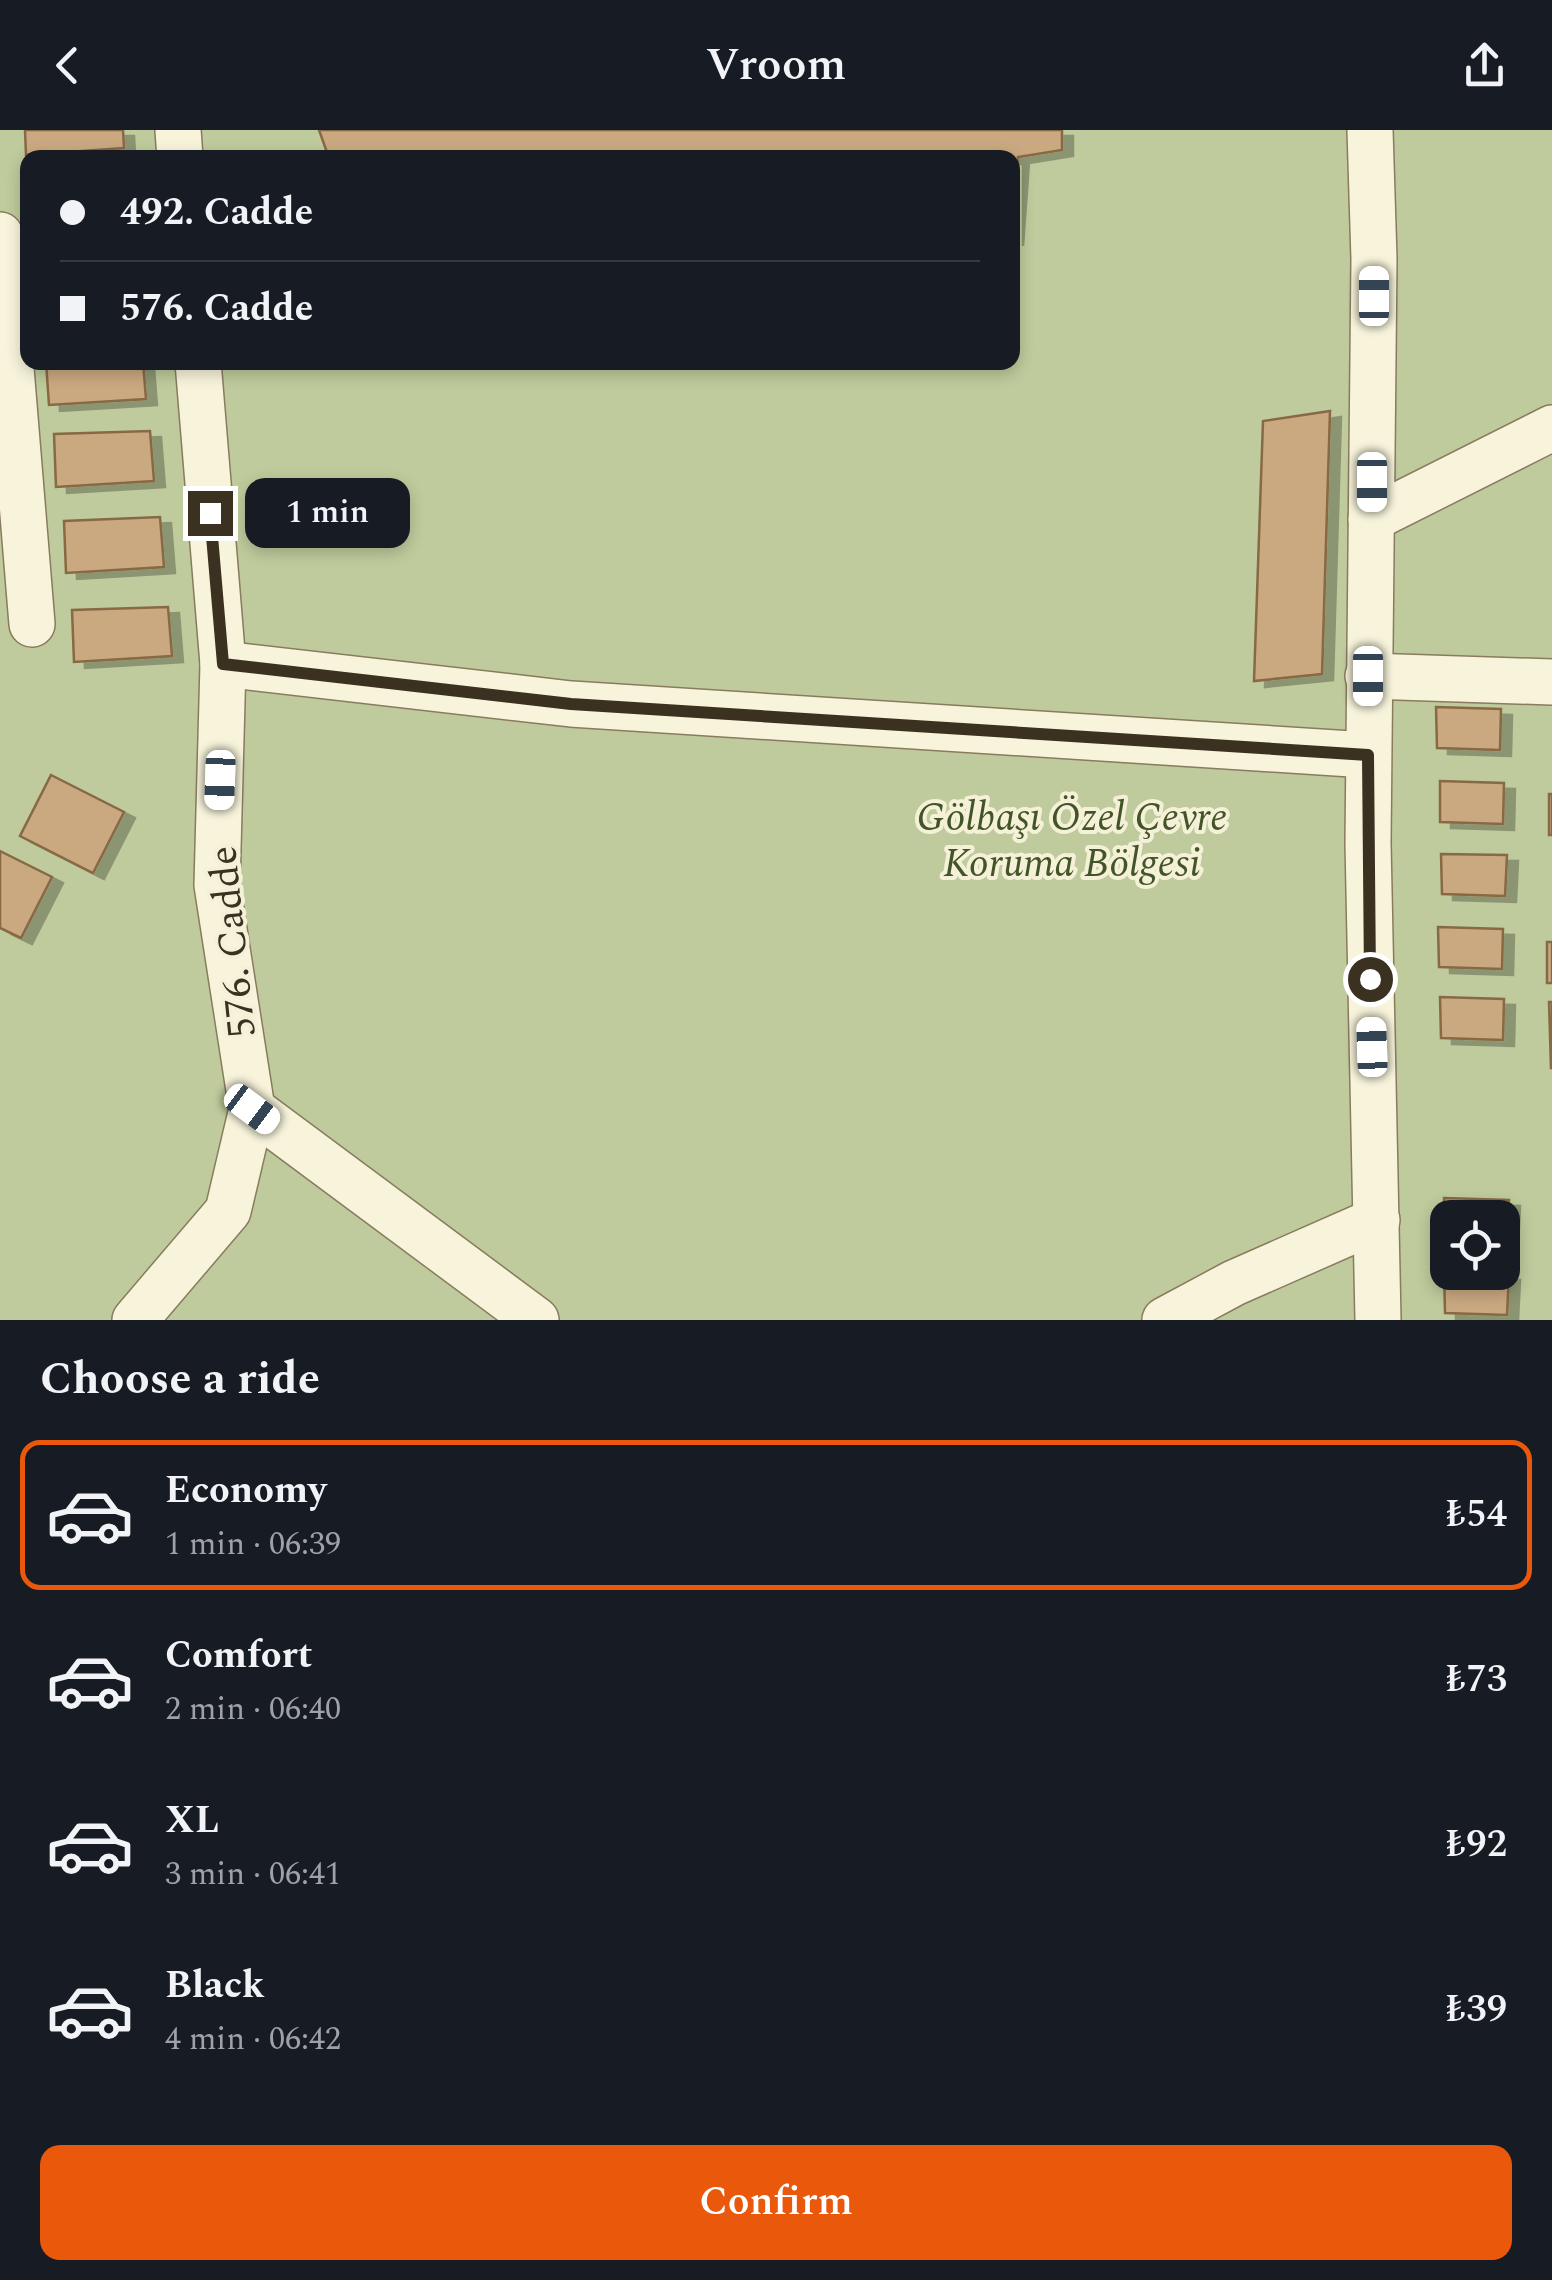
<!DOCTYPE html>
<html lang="en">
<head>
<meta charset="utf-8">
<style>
  body { margin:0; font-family:Spectral,serif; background:#242831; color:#f1f3f6; height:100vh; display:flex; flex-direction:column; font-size:38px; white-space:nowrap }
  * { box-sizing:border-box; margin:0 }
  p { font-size:32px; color:#9ea1a6 }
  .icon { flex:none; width:55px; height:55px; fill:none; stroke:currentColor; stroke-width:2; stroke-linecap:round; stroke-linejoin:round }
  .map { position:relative; height:1190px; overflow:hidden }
  .panel { display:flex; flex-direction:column; background:#171b24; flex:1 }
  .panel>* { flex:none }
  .hud { position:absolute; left:20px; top:20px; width:1000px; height:220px; border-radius:20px; box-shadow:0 5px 15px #0003; display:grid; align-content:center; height:220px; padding:0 40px; background:#171b24 }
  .fabs { position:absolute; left:1430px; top:1070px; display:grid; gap:20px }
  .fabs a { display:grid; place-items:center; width:90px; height:90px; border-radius:20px; background:#171b24; box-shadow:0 5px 15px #0003; font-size:50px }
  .end { position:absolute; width:45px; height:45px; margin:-22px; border:12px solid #3a3121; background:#fff; box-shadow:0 0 0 5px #fff }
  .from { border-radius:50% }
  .bubble { position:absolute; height:70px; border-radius:20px; background:#171b24; box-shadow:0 5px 15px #0003; font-size:32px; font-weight:600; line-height:70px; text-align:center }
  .car { position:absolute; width:30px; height:60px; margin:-30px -15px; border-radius:12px; box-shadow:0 0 8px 2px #0007; background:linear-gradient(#fff 24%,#345 0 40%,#fff 0 76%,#345 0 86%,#fff 0) }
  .hud b { display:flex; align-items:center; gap:35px; height:95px; font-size:38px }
  .hud b+b { border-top:2px solid #363941 }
  .hud i { width:25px; height:25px; background:#f1f3f6 }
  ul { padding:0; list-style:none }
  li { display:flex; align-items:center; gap:30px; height:150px; margin:0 20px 15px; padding:0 20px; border:5px solid transparent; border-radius:20px }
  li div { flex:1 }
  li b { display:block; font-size:38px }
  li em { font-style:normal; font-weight:600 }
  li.selected { border-color:#ea580c }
  li>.icon { width:90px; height:90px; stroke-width:1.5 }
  h2 { padding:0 40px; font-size:45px; line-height:120px }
  .cta { display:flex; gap:20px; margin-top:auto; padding:20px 40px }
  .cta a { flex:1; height:115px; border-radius:20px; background:#ea580c; color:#fff; font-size:40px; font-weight:600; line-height:115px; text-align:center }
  header { display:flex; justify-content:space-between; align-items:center; height:130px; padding:0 40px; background:#171b24; font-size:45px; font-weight:600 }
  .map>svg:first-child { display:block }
</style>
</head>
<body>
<header><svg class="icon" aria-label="back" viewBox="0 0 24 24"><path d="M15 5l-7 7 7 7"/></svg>Vroom<svg class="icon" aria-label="share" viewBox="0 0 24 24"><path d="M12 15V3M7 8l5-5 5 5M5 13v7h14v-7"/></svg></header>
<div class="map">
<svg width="1552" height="1190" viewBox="0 0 1552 1190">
  <defs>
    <filter id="shadow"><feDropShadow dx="11" dy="6" stdDeviation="0" flood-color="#0004"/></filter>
  </defs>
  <rect width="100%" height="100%" fill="#ede8c8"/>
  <!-- green -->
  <path fill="#bfcb9c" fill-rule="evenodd" d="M0,0H1552V1190H0ZM28,28H1012V232H28ZM1448,1088H1502V1142H1448Z"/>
  <!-- building -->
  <g fill="#caa980" stroke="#876944" stroke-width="2.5" filter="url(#shadow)">
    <polygon points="25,0 123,0 124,18 26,25"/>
    <polygon points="319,0 1062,0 1062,20 1018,27 1012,110 1012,28 914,28 914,24 788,28 329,28"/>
    <polygon points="46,232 143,232 146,269 49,275"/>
    <polygon points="1330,281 1322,544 1254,551 1263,291"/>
    <polygon points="150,301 154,351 56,357 54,304"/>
    <polygon points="160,387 164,437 66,443 64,391"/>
    <polygon points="168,477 172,526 74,532 72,480"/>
    <polygon points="1436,577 1501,579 1500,620 1437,618"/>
    <polygon points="51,645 124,682 93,743 20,706"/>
    <polygon points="1440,651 1504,653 1503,694 1440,692"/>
    <rect x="1549" y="664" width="3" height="41"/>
    <polygon points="0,721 52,747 21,808 0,798"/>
    <polygon points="1441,724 1507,725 1505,766 1442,764"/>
    <polygon points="1438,797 1503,799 1502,839 1439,837"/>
    <rect x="1547" y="812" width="5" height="41"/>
    <polygon points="1440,867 1504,869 1503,910 1441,908"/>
    <polygon points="1549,872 1552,872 1552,938 1551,938"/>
    <polygon points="1444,1068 1509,1070 1507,1111 1502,1111 1502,1088 1448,1088 1448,1109 1445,1109"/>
    <polygon points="1444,1142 1509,1144 1507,1185 1445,1183"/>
  </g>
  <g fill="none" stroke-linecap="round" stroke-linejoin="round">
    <defs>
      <g id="minor">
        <polyline points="178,0 180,28"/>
        <polyline points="1370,0 1374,129 1368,713 1378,1190"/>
        <polyline points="0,105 32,494"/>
        <polyline points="1371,389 1552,298"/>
        <polyline points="223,534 571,574 1367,625"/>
        <polyline points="1368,546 1552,552"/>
        <polyline points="252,979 536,1190"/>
        <polyline points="135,1190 228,1081 252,979 217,755 223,534 198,232"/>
        <polyline points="1165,1190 1234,1153 1377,1090"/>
      </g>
    </defs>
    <!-- minor casing -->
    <use href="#minor" stroke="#897b5e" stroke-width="48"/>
    <!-- minor -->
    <use href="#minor" stroke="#f8f4dc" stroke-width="45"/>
  </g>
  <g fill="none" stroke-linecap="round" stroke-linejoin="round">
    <!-- route -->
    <polyline stroke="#3a3121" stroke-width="12" points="210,383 223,534 571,574 1368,625 1370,849"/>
  </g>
  <g text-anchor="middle" stroke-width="8" stroke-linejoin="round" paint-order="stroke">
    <!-- park labels -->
    <g font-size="40" font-style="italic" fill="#435528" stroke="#f5f1d8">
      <text x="1072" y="700">Gölbaşı Özel Çevre<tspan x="1072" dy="46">Koruma Bölgesi</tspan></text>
    </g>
    <!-- street labels -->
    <g font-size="40" fill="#3a3121" stroke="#f5f1d8">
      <text transform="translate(231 812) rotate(-96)" y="14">576. Cadde</text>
    </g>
  </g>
</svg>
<div class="fabs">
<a><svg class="icon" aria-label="locate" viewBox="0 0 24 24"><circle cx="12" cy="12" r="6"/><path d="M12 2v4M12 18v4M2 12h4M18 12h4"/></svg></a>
</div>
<i class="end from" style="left:1370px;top:849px"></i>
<i class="end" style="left:210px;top:383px"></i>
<div class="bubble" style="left:245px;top:348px;width:165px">1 min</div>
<i class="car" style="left:1374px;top:166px;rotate:0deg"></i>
<i class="car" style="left:1372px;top:352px;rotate:180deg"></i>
<i class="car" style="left:1368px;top:546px;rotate:180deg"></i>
<i class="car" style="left:220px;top:650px;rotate:182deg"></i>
<i class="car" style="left:1372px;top:917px;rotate:358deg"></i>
<i class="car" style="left:252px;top:979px;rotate:127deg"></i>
<div class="hud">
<b><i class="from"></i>492. Cadde</b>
<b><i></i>576. Cadde</b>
</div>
</div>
<section class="panel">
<h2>Choose a ride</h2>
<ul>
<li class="selected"><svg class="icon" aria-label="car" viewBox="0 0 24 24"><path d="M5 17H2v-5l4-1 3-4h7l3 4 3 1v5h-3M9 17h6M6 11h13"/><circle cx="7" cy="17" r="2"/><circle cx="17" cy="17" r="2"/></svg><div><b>Economy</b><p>1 min · 06:39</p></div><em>₺54</em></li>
<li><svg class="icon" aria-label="car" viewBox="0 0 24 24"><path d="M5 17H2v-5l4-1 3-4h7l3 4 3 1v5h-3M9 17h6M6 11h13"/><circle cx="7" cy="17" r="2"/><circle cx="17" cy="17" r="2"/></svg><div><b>Comfort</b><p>2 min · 06:40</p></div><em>₺73</em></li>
<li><svg class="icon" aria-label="car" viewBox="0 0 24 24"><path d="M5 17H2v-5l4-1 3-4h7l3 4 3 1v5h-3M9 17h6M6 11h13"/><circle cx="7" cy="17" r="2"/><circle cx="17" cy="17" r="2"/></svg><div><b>XL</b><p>3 min · 06:41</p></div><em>₺92</em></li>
<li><svg class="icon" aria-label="car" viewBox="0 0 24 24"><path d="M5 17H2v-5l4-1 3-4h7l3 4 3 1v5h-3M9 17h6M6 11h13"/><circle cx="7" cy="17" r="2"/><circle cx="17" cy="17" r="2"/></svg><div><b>Black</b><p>4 min · 06:42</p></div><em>₺39</em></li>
</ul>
<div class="cta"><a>Confirm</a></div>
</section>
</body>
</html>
